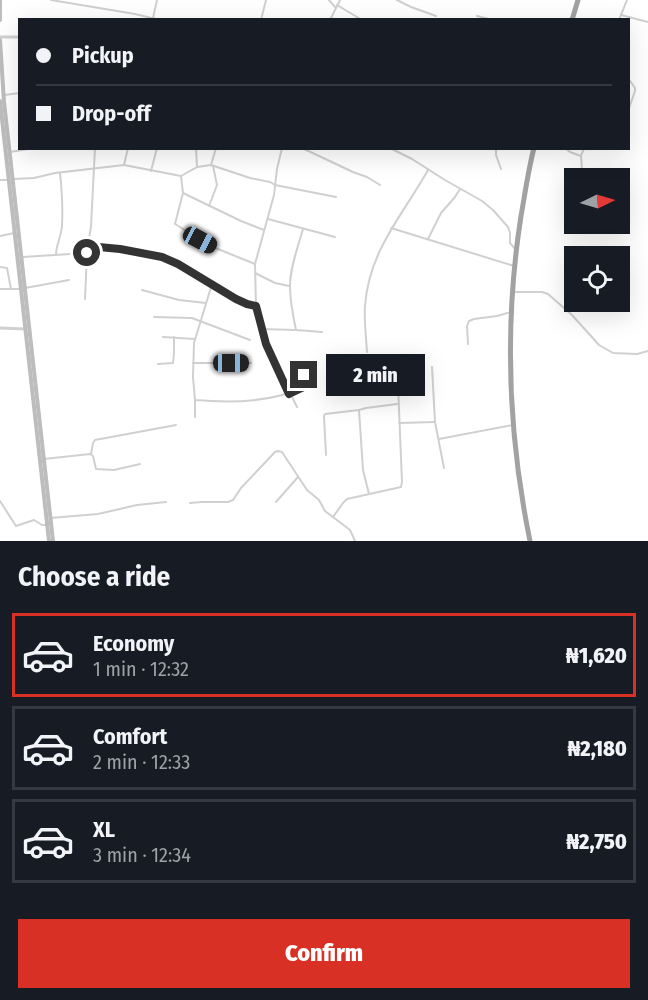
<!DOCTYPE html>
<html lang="en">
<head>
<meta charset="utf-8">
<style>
  body { margin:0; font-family:"Fira Sans Condensed",sans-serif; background:#242831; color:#f1f3f6; height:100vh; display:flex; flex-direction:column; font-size:22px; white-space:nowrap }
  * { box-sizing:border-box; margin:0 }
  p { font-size:20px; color:#9ea1a6 }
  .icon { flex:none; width:33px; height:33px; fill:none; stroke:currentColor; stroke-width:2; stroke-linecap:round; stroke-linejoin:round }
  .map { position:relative; height:541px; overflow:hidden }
  .side { display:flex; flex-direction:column; background:#171b24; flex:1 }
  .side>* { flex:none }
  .top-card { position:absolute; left:18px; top:18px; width:612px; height:132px; border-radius:0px; box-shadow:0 6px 24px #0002; display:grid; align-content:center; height:132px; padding:0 18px; background:#171b24 }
  .needle { width:39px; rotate:85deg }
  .fabs { position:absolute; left:564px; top:168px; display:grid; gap:12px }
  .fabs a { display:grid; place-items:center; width:66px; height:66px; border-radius:0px; background:#171b24; box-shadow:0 6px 24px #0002; font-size:30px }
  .end { position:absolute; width:27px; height:27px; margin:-14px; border:8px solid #333; background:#fff; box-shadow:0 0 0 3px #fff }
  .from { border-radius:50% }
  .bubble { position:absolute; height:42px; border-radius:0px; background:#171b24; box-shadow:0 6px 24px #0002; font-size:20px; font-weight:800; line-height:42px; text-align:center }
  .car { position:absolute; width:18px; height:36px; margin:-18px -9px; border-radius:8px; box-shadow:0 0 4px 2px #0007; background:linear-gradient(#222 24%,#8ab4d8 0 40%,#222 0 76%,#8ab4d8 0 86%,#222 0) }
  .top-card b { display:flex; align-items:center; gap:21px; height:57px; font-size:22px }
  .top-card b+b { border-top:2px solid #363941 }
  .top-card i { width:15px; height:15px; background:#f1f3f6 }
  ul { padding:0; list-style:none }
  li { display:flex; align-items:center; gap:18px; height:84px; margin:0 12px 9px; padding:0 6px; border:3px solid #363941; border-radius:0px }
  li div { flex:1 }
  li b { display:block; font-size:22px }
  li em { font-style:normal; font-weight:800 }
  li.active { border-color:#d93025 }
  li>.icon { width:54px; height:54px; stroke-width:1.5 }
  h2 { padding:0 18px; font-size:27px; line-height:72px }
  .cta { display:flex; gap:12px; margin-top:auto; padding:12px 18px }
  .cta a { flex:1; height:69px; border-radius:0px; background:#d93025; color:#fff; font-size:24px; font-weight:800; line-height:69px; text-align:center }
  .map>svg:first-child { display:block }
</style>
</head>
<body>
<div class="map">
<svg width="648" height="541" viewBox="0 0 648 541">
  <rect width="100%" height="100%" fill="#fff"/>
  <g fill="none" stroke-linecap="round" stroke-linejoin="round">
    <!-- minor -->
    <g stroke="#d0d0d0" stroke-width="2">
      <polyline points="51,0 135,14 160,20"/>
      <polyline points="329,0 335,7"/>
      <polyline points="397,0 411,7 436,16"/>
      <polyline points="337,5 362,20"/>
      <polyline points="621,15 648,22"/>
      <polyline points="477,16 493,20"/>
      <polyline points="153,18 157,0"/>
      <polyline points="527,19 529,20"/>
      <polyline points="261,20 266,0"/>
      <polyline points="330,20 340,0"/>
      <polyline points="619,20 627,0"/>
      <polyline points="628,78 635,88 635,91 628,111"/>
      <polyline points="4,95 20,93"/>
      <polyline points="196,148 197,167"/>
      <polyline points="282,148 277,169 274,195 255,264 256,306 266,344 297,407"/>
      <polyline points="302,148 353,172 367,177 380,185"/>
      <polyline points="390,148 412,159 445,180 482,201 493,210 508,227 510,233 510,243 516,250"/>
      <polyline points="496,148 496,155 501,169"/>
      <polyline points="565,148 570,152 581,156"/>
      <polyline points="584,148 581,156 582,170 601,174"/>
      <polyline points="10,152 34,148"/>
      <polyline points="124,165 128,148"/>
      <polyline points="211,165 216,148"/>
      <polyline points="151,171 157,148"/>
      <polyline points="181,176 197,167 211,165 250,178 270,182 275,185 336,197"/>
      <polyline points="13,179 34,178 55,173 124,165 181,176 183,193 175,224 213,247 255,264"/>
      <polyline points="0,180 8,180"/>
      <polyline points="183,193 241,221 264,230"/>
      <polyline points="209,206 217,185 213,166"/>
      <polyline points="268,219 335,237"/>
      <polyline points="391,228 514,266"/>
      <polyline points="0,236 14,233"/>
      <polyline points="428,239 441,213 455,197 460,189"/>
      <path d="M88,246C114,249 146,250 170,260C188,268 206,280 222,290C233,296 242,303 255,306"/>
      <path d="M56,255C56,245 61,237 62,226C63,208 62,191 60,173"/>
      <polyline points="22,257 87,253"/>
      <polyline points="0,267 7,268 11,289"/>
      <polyline points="255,273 275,283 289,286"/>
      <path d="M212,284L194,343L193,377L195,400C230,403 275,402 306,386L304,375L305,371L318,367"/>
      <polyline points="25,288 69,280"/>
      <polyline points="0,289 21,289"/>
      <polyline points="142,290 179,300 206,303"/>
      <polyline points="514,292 542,292 548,294 572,315 599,345 613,353 637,354 648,351"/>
      <polyline points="85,299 87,253 91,226 95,148"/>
      <polyline points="154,317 192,318 250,340"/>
      <polyline points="261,329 296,330 322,332"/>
      <path d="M296,330C293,316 290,301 290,286C290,267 298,247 303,229"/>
      <polyline points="163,337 195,339"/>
      <polyline points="468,344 467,326 469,321 474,319 497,316 511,312"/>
      <path d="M367,352C366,337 364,321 365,306C369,250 403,215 428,170"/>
      <polyline points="193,363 251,363"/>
      <polyline points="158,364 173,363 174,353 174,337"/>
      <polyline points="432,367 435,422 444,468"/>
      <polyline points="195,417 195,400"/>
      <polyline points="399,423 435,422"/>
      <polyline points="439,439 513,425"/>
      <polyline points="91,454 93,443 95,440 176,425"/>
      <polyline points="326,455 324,416 325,414 359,410"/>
      <polyline points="44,459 90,454 93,456 96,469 114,470 140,464"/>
      <polyline points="369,494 363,470 359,410 366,408 397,404"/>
      <polyline points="0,501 16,526 34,520 42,525 48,525"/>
      <polyline points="276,502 298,477"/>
      <polyline points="190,503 202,502 228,502 233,500 241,488 275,452 278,451 282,452 307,490 319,500 325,511 350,530 355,541"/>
      <polyline points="333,517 343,503 347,499 401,487 402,482 398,385"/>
      <polyline points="50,518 98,514 137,505 166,502"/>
    </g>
    <!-- tertiary -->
    <g stroke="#d0d0d0" stroke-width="3">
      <polyline points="0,37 20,37"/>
      <polyline points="0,328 25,329"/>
    </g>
    <!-- secondary -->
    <g stroke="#bdbdbd" stroke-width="4">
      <polyline points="0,20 0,0"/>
      <polyline points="0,40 4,102 53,541"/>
      <polyline points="0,101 49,541"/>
    </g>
    <!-- trunk -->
    <g stroke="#a2a2a2" stroke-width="5">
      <polyline points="572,20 578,0"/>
      <path d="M530,541C508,434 504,325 521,216C525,194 528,171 534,148"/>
    </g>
  </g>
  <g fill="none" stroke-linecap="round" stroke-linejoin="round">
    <!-- route -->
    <polyline stroke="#333" stroke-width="8" points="87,253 88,246 120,249 162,257 178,264 236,299 247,304 256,306 266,344 289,394 306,386 304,375"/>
  </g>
</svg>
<div class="fabs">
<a><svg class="needle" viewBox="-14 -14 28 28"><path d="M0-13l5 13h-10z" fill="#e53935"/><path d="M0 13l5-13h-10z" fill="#9ea1a6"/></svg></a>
<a><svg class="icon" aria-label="locate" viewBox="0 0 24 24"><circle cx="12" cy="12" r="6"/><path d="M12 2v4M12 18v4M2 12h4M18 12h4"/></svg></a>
</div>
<i class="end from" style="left:87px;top:253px"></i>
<i class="end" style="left:304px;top:375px"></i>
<div class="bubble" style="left:326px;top:354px;width:99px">2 min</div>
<i class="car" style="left:200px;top:240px;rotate:118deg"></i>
<i class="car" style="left:231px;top:363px;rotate:90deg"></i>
<div class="top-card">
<b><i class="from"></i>Pickup</b>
<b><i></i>Drop-off</b>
</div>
</div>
<section class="side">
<h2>Choose a ride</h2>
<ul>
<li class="active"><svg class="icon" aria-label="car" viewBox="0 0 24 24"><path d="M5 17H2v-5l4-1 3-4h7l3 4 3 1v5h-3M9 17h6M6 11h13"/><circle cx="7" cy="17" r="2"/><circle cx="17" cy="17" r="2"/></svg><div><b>Economy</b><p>1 min · 12:32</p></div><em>₦1,620</em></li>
<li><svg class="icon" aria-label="car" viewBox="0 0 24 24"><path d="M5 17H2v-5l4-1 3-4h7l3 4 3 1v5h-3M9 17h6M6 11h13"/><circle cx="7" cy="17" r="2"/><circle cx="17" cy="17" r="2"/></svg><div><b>Comfort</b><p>2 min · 12:33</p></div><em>₦2,180</em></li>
<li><svg class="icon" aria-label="car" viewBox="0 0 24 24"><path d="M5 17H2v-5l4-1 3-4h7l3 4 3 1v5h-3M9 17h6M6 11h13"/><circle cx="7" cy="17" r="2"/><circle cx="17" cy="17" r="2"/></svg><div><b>XL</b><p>3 min · 12:34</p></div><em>₦2,750</em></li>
</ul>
<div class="cta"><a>Confirm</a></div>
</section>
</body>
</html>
